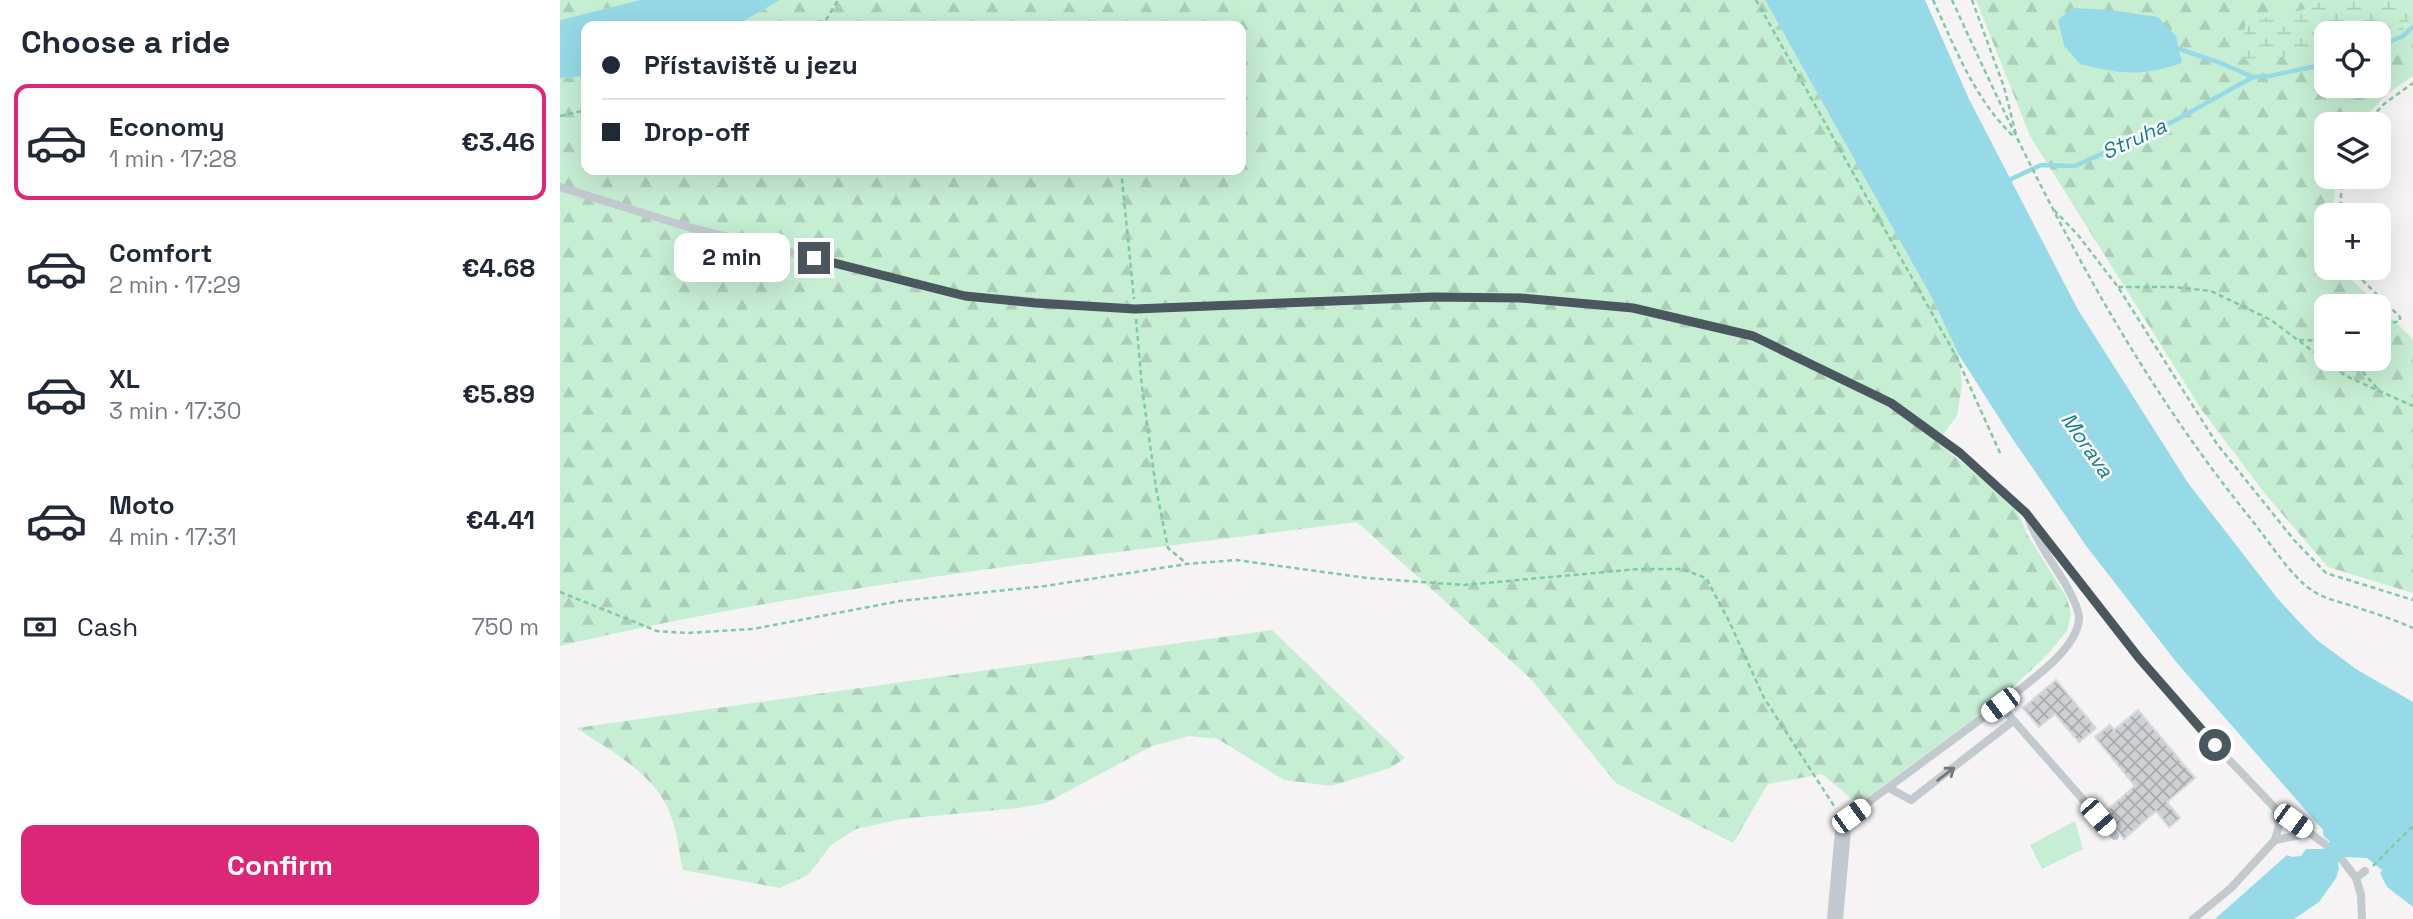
<!DOCTYPE html>
<html lang="en">
<head>
<meta charset="utf-8">
<style>
  body { margin:0; font-family:"Space Grotesk",sans-serif; background:#f2f2f3; color:#1f2937; height:100vh; display:flex; flex-direction:column; font-size:26px; white-space:nowrap }
  * { box-sizing:border-box; margin:0 }
  p { font-size:23px; color:#747a83 }
  .icon { flex:none; width:38px; height:38px; fill:none; stroke:currentColor; stroke-width:2; stroke-linecap:round; stroke-linejoin:round }
  .map { position:relative; flex:1; overflow:hidden }
  .panel { display:flex; flex-direction:column; background:#fff; width:560px }
  .panel>* { flex:none }
  .top-card { position:absolute; left:21px; top:21px; width:665px; height:154px; border-radius:14px; box-shadow:0 7px 28px #0002; display:grid; align-content:center; height:154px; padding:0 21px; background:#fff }
  .tools { position:absolute; left:1754px; top:21px; display:grid; gap:14px }
  .tools a { display:grid; place-items:center; width:77px; height:77px; border-radius:14px; background:#fff; box-shadow:0 7px 28px #0002; font-size:35px }
  .end { position:absolute; width:32px; height:32px; margin:-16px; border:9px solid #4b575f; background:#fff; box-shadow:0 0 0 4px #fff }
  .from { border-radius:50% }
  .bubble { position:absolute; height:49px; border-radius:14px; background:#fff; box-shadow:0 7px 28px #0002; font-size:23px; font-weight:800; line-height:49px; text-align:center }
  .car { position:absolute; width:21px; height:42px; margin:-21px -10px; border-radius:9px; box-shadow:0 0 5px 2px #0007; background:linear-gradient(#fff 24%,#345 0 40%,#fff 0 76%,#345 0 86%,#fff 0) }
  .top-card b { display:flex; align-items:center; gap:24px; height:66px; font-size:26px }
  .top-card b+b { border-top:2px solid #e0e1e3 }
  .top-card i { width:18px; height:18px; background:#1f2937 }
  ul { padding:0; list-style:none }
  li { display:flex; align-items:center; gap:21px; height:116px; margin:0 14px 10px; padding:0 7px; border:4px solid transparent; border-radius:14px }
  li div { flex:1 }
  li b { display:block; font-size:26px }
  li em { font-style:normal; font-weight:800 }
  li.current { border-color:#db2777 }
  li>.icon { width:63px; height:63px; stroke-width:1.5 }
  h2 { padding:0 21px; font-size:32px; line-height:84px }
  .pay { display:flex; align-items:center; gap:18px; height:77px; padding:0 21px; font-size:26px }
  .pay p { margin-inline-start:auto }
  .cta { display:flex; gap:14px; margin-top:auto; padding:14px 21px }
  .cta a { flex:1; height:80px; border-radius:14px; background:#db2777; color:#fff; font-size:28px; font-weight:800; line-height:80px; text-align:center }
  main { display:flex; flex:1; min-height:0 }
  .map>svg:first-child { display:block }
</style>
</head>
<body>
<main>
<section class="panel">
<h2>Choose a ride</h2>
<ul>
<li class="current"><svg class="icon" aria-label="car" viewBox="0 0 24 24"><path d="M5 17H2v-5l4-1 3-4h7l3 4 3 1v5h-3M9 17h6M6 11h13"/><circle cx="7" cy="17" r="2"/><circle cx="17" cy="17" r="2"/></svg><div><b>Economy</b><p>1 min · 17:28</p></div><em>€3.46</em></li>
<li><svg class="icon" aria-label="car" viewBox="0 0 24 24"><path d="M5 17H2v-5l4-1 3-4h7l3 4 3 1v5h-3M9 17h6M6 11h13"/><circle cx="7" cy="17" r="2"/><circle cx="17" cy="17" r="2"/></svg><div><b>Comfort</b><p>2 min · 17:29</p></div><em>€4.68</em></li>
<li><svg class="icon" aria-label="car" viewBox="0 0 24 24"><path d="M5 17H2v-5l4-1 3-4h7l3 4 3 1v5h-3M9 17h6M6 11h13"/><circle cx="7" cy="17" r="2"/><circle cx="17" cy="17" r="2"/></svg><div><b>XL</b><p>3 min · 17:30</p></div><em>€5.89</em></li>
<li><svg class="icon" aria-label="car" viewBox="0 0 24 24"><path d="M5 17H2v-5l4-1 3-4h7l3 4 3 1v5h-3M9 17h6M6 11h13"/><circle cx="7" cy="17" r="2"/><circle cx="17" cy="17" r="2"/></svg><div><b>Moto</b><p>4 min · 17:31</p></div><em>€4.41</em></li>
</ul>
<div class="pay"><svg class="icon" aria-label="cash" viewBox="0 0 24 24"><path d="M3 7h18v10H3z"/><circle cx="12" cy="12" r="2"/></svg>Cash<p>750 m</p></div>
<div class="cta"><a>Confirm</a></div>
</section>
<div class="map">
<svg width="1853" height="919" viewBox="0 0 1853 919">
  <defs>
    <pattern id="forest-firs" width="22" height="20" patternUnits="userSpaceOnUse" patternTransform="scale(1.75)"><rect width="22" height="20" fill="#c6eed3"/><path d="M5 1l3.5 6h-7zM16 11l3.5 6h-7z" fill="#acceb8"/></pattern>
    <pattern id="wetland-marsh" width="20" height="14" patternUnits="userSpaceOnUse" patternTransform="scale(1.75)"><rect width="20" height="14" fill="#c6eed3"/><path d="M1 5h8M5 5V1M11 12h8M15 12V8" fill="none" stroke="#acceb8"/></pattern>
    <pattern id="building-cross-hatch" width="8" height="8" patternUnits="userSpaceOnUse" patternTransform="scale(1.75)"><rect width="8" height="8" fill="#cdd0d4"/><path d="M0 0l8 8M0 8l8-8" fill="none" stroke="#a8acaf"/></pattern>
  </defs>
  <rect width="100%" height="100%" fill="#f5f3f3"/>
  <!-- forest -->
  <g fill="url(#forest-firs)" fill-rule="evenodd">
    <polygon points="0,0 80,0 0,20"/>
    <path d="M220,0H1205L1372,298L1399,355L1402,385L1397,416L1377,442L1455,506L1467,534L1507,598L1511,614L1507,631L1485,657L1437,702L1298,804L1262,774L1208,784L1173,843L1056,783L971,679L797,522C530,556 262,584 0,646V78L26,76V170H681V26H175Z"/>
    <path d="M1416,0H1853V76L1827,94L1799,124H1766V177H1776L1773,215H1766V268H1782L1794,282L1853,339V593L1768,567L1706,495L1641,409L1470,136ZM1766,33H1818V86H1766ZM1766,306H1818V359H1766Z"/>
    <path d="M712,630L845,758L830,768L771,786L724,780L658,739L629,736L592,746L486,803L458,808L342,819L296,829L271,845L248,875L220,888L123,870C119,854 118,837 113,822C100,776 54,753 16,728Z"/>
  </g>
  <!-- wetland -->
  <path fill="url(#wetland-marsh)" d="M1764,0H1853V16L1843,27L1821,37H1818V33H1766V55L1679,59L1686,20C1713,17 1741,14 1764,0Z"/>
  <!-- garden -->
  <polygon fill="#c6eed3" points="1515,821 1523,849 1482,869 1470,845"/>
  <!-- water -->
  <g fill="#96dae7">
    <polygon points="80,0 220,0 175,26 26,26 26,76 0,78 0,20"/>
    <polygon points="1205,0 1365,0 1409,99 1517,308 1628,483 1718,599 1743,626 1757,640 1796,669 1853,702 1853,907 1827,887 1820,873 1822,870 1807,858 1785,857 1778,863 1779,869 1776,878 1759,902 1734,919 1655,919 1727,855 1732,857 1741,856 1746,849 1763,849 1770,842 1763,835 1763,830 1617,663 1527,547 1450,435 1399,355 1372,298"/>
    <path d="M1512,8L1551,10L1598,17L1616,36L1622,63C1581,77 1561,74 1520,64L1504,45L1498,20Z"/>
  </g>
  <g fill="none" stroke-linecap="round" stroke-linejoin="round">
    <!-- stream -->
    <g stroke="#96dae7" stroke-width="4.5">
      <polyline points="1818,47 1843,36 1853,27"/>
      <polyline points="1619,49 1663,64 1693,77"/>
      <polyline points="1447,181 1481,165 1515,166 1614,121 1693,77 1709,76 1766,64"/>
    </g>
  </g>
  <!-- building -->
  <g fill="url(#building-cross-hatch)" stroke="#d7d9dd" stroke-width="2">
    <polygon points="1496,680 1536,728 1519,742 1495,714 1479,727 1463,708"/>
    <polygon points="1578,710 1635,778 1607,802 1620,818 1609,827 1596,811 1564,839 1544,813 1575,786 1535,737 1550,725 1554,730"/>
  </g>
  <g fill="none" stroke-linecap="round" stroke-linejoin="round">
    <!-- path -->
    <g stroke="#80caa2" stroke-width="2.5" stroke-dasharray="5 3.5" stroke-linecap="butt">
      <polyline points="1196,0 1397,358 1441,455"/>
      <path d="M1373,0C1396,50 1415,100 1455,138"/>
      <path d="M1392,0C1475,181 1564,363 1691,519C1707,539 1732,578 1753,591C1765,599 1780,602 1793,606C1813,613 1833,619 1853,628"/>
      <polyline points="1412,0 1444,87 1456,134"/>
      <polyline points="250,26 266,20 278,0"/>
      <polyline points="0,116 26,110"/>
      <polyline points="1805,124 1824,104 1853,83"/>
      <polyline points="561,170 574,299"/>
      <polyline points="1494,210 1518,235 1558,287 1657,444 1734,540 1766,573 1853,600"/>
      <polyline points="1780,215 1782,177"/>
      <polyline points="1790,268 1840,317 1840,321 1818,326"/>
      <polyline points="1558,287 1614,287 1651,291 1711,320 1786,376 1853,406"/>
      <polyline points="576,319 582,387 596,488 608,548 627,564"/>
      <polyline points="1739,340 1766,341"/>
      <polyline points="1791,359 1817,388"/>
      <polyline points="0,592 97,631 127,633 193,629 340,601 485,586 627,564 676,560 807,578 904,585 1078,569 1122,569 1146,578 1169,621 1204,698 1276,809"/>
      <polyline points="1813,866 1853,826"/>
    </g>
    <!-- service -->
    <g stroke="#c2cad0" stroke-width="8">
      <polyline points="0,187 128,227 405,296 575,309 874,297 960,298 1073,308 1193,336 1331,403 1400,453 1466,513 1579,658 1655,745 1716,809 1765,844"/>
      <path d="M1440,705C1464,685 1515,653 1519,620C1520,610 1511,594 1506,585C1493,563 1478,544 1469,520"/>
      <polyline points="1329,788 1351,800 1453,721"/>
      <polyline points="1284,820 1440,705 1555,836"/>
      <polyline points="1715,840 1750,833"/>
      <polyline points="1783,861 1796,878"/>
      <polyline points="1633,919 1671,888 1715,840 1719,825 1716,809"/>
      <polyline points="1802,919 1801,895 1796,878 1805,871"/>
    </g>
    <!-- minor -->
    <polyline stroke="#c2cad0" stroke-width="16" points="1275,919 1284,820"/>
  </g>
  <!-- one-way arrows -->
  <defs><path id="oneway-shaft" d="M-6 0H5M1.5-3L5.5 0L1.5 3" fill="none" stroke-width="1.6" stroke-linecap="round" stroke-linejoin="round" transform="scale(1.75)"/></defs>
  <use stroke="#6f7a81" href="#oneway-shaft" transform="translate(1386 774) rotate(-37)"/>
  <g fill="none" stroke-linecap="round" stroke-linejoin="round">
    <!-- route -->
    <polyline stroke="#4b575f" stroke-width="9" points="254,258 405,296 475,303 575,309 874,297 960,298 1073,308 1193,336 1331,403 1400,453 1466,513 1579,658 1655,745"/>
  </g>
  <g text-anchor="middle" stroke-width="5" stroke-linejoin="round" paint-order="stroke">
    <!-- water labels -->
    <g font-size="21" font-style="italic" fill="#167c90" stroke="#fff">
      <text transform="translate(1574 139) rotate(-25)" y="7">Struha</text>
      <text transform="translate(1527 445) rotate(55)" y="7">Morava</text>
    </g>
  </g>
</svg>
<div class="tools">
<a><svg class="icon" aria-label="locate" viewBox="0 0 24 24"><circle cx="12" cy="12" r="6"/><path d="M12 2v4M12 18v4M2 12h4M18 12h4"/></svg></a>
<a><svg class="icon" aria-label="layers" viewBox="0 0 24 24"><path d="M12 4l9 5-9 5-9-5zM3 14l9 5 9-5"/></svg></a>
<a>+</a>
<a>−</a>
</div>
<i class="end from" style="left:1655px;top:745px"></i>
<i class="end" style="left:254px;top:258px"></i>
<div class="bubble" style="left:114px;top:233px;width:116px">2 min</div>
<i class="car" style="left:1440px;top:705px;rotate:233deg"></i>
<i class="car" style="left:1291px;top:816px;rotate:54deg"></i>
<i class="car" style="left:1538px;top:817px;rotate:139deg"></i>
<i class="car" style="left:1733px;top:821px;rotate:126deg"></i>
<div class="top-card">
<b><i class="from"></i>Přístaviště u jezu</b>
<b><i></i>Drop-off</b>
</div>
</div>
</main>
</body>
</html>
